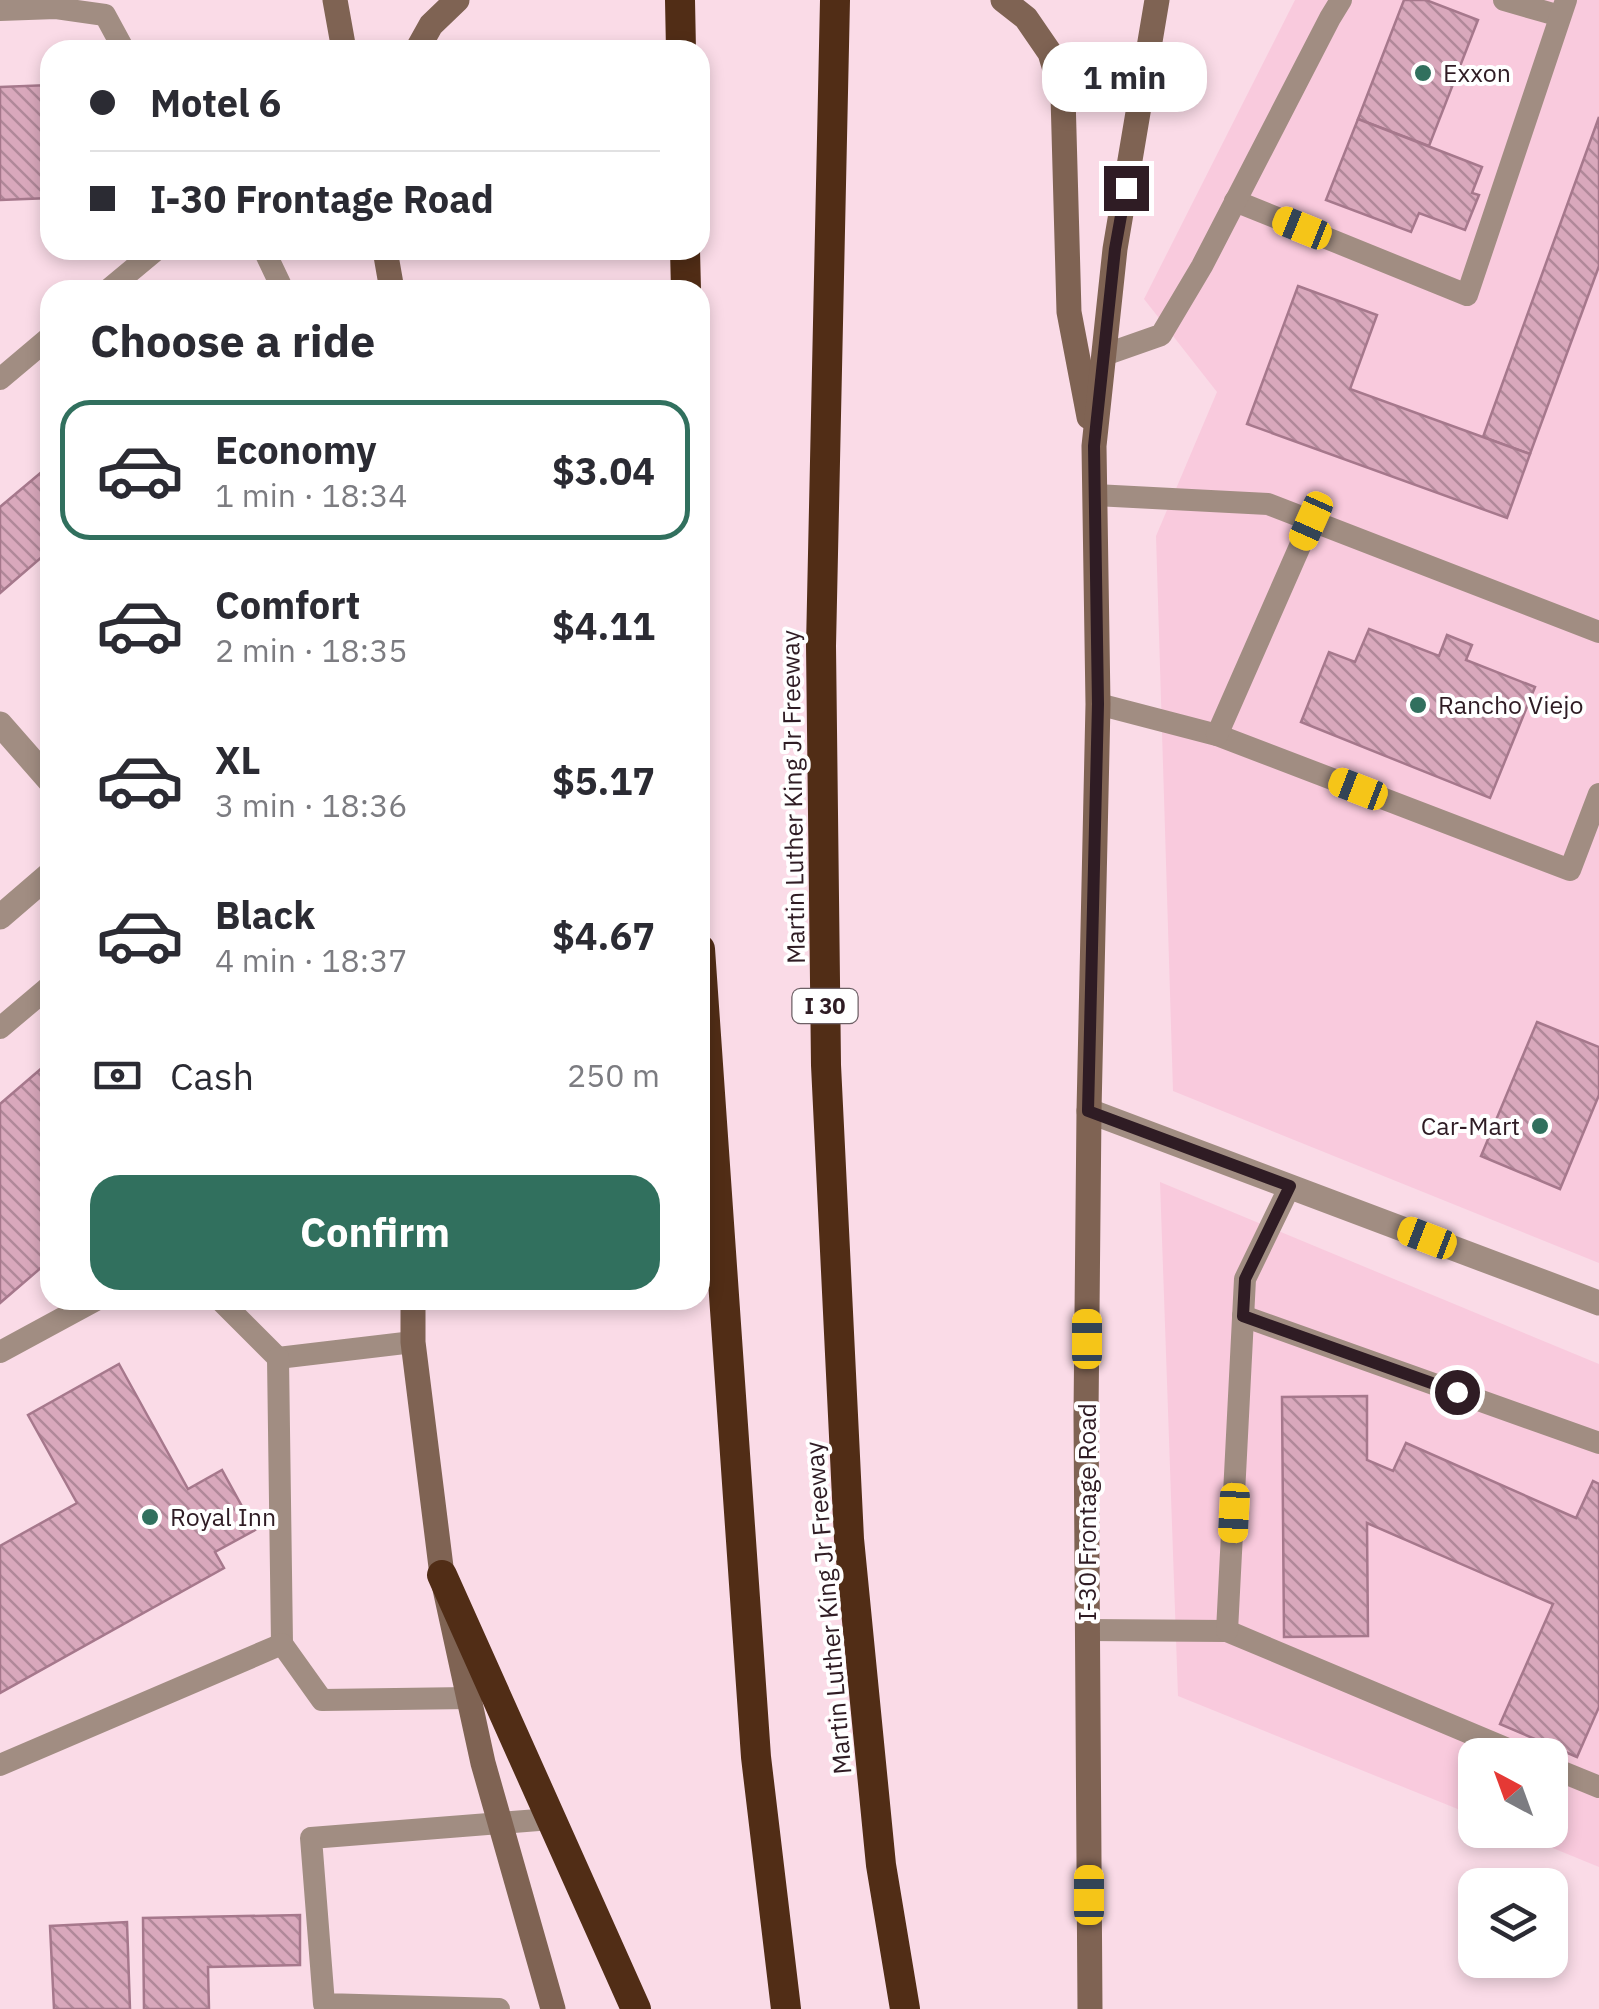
<!DOCTYPE html>
<html lang="en">
<head>
<meta charset="utf-8">
<style>
  body { margin:0; font-family:"IBM Plex Sans",sans-serif; background:#f7f7f7; color:#2b2b33; height:100vh; display:flex; flex-direction:column; font-size:38px; white-space:nowrap }
  * { box-sizing:border-box; margin:0 }
  p { font-size:32px; color:#7c7c81 }
  .icon { flex:none; width:55px; height:55px; fill:none; stroke:currentColor; stroke-width:2; stroke-linecap:round; stroke-linejoin:round }
  .map { position:relative; flex:1; overflow:hidden }
  .details { position:absolute; left:40px; top:280px; width:670px; height:1030px; display:flex; flex-direction:column; background:#fff; border-radius:30px; box-shadow:0 5px 15px #0003 }
  .details>* { flex:none }
  .guide { position:absolute; left:40px; top:40px; width:670px; height:220px; border-radius:30px; box-shadow:0 5px 15px #0003; display:grid; align-content:center; height:220px; padding:0 50px; background:#fff }
  .needle { width:65px; rotate:319deg }
  .tools { position:absolute; left:1458px; top:1738px; display:grid; gap:20px }
  .tools a { display:grid; place-items:center; width:110px; height:110px; border-radius:20px; background:#fff; box-shadow:0 5px 15px #0003; font-size:50px }
  .end { position:absolute; width:45px; height:45px; margin:-22px; border:12px solid #2f1c24; background:#fff; box-shadow:0 0 0 5px #fff }
  .from { border-radius:50% }
  .bubble { position:absolute; height:70px; border-radius:30px; background:#fff; box-shadow:0 5px 15px #0003; font-size:32px; font-weight:700; line-height:70px; text-align:center }
  .car { position:absolute; width:30px; height:60px; margin:-30px -15px; border-radius:12px; box-shadow:0 0 8px 2px #0007; background:linear-gradient(#f5c518 24%,#345 0 40%,#f5c518 0 76%,#345 0 86%,#f5c518 0) }
  .guide b { display:flex; align-items:center; gap:35px; height:95px; font-size:38px }
  .guide b+b { border-top:2px solid #e1e1e2 }
  .guide i { width:25px; height:25px; background:#2b2b33 }
  ul { padding:0; list-style:none }
  li { display:flex; align-items:center; gap:30px; height:140px; margin:0 20px 15px; padding:0 30px; border:5px solid transparent; border-radius:30px }
  li div { flex:1 }
  li b { display:block; font-size:38px }
  li em { font-style:normal; font-weight:700 }
  li.on { border-color:#31705e }
  li>.icon { width:90px; height:90px; stroke-width:1.5 }
  h2 { padding:0 50px; font-size:45px; line-height:120px }
  .pay { display:flex; align-items:center; gap:25px; height:110px; padding:0 50px; font-size:38px }
  .pay p { margin-inline-start:auto }
  .action { display:flex; gap:20px; margin-top:auto; padding:20px 50px }
  .action a { flex:1; height:115px; border-radius:30px; background:#31705e; color:#fff; font-size:40px; font-weight:700; line-height:115px; text-align:center }
  .map>svg:first-child { display:block }
</style>
</head>
<body>
<div class="map">
<svg width="1599" height="2009" viewBox="0 0 1599 2009">
  <defs>
    <pattern id="building-back-hatch" width="6" height="6" patternUnits="userSpaceOnUse" patternTransform="scale(2.5)"><rect width="6" height="6" fill="#d9a8bc"/><path d="M-1 5l2 2M0 0l6 6M5-1l2 2" fill="none" stroke="#b08899"/></pattern>
  </defs>
  <rect width="100%" height="100%" fill="#fadbe7"/>
  <!-- built -->
  <g fill="#f9cadd">
    <polygon points="1295,0 1599,0 1599,1263 1173,1091 1156,536 1217,392 1144,299"/>
    <polygon points="1160,1182 1599,1364 1599,1867 1509,1830 1550,1830 1550,1755 1475,1755 1475,1816 1178,1696"/>
  </g>
  <!-- building -->
  <g fill="url(#building-back-hatch)" stroke="#a6788c" stroke-width="2.5">
    <polygon points="1404,0 1426,0 1478,20 1429,146 1358,119"/>
    <polygon points="50,85 50,198 0,200 0,87"/>
    <polygon points="1599,117 1599,266 1530,454 1483,437"/>
    <polygon points="1358,119 1482,167 1472,193 1479,195 1465,230 1419,213 1411,232 1326,200"/>
    <polygon points="1298,286 1377,315 1350,389 1530,454 1507,518 1247,424"/>
    <polygon points="50,465 50,550 0,593 0,507"/>
    <polygon points="1369,629 1439,656 1447,635 1472,645 1466,660 1535,687 1490,798 1301,722 1329,652 1355,662"/>
    <polygon points="1537,1022 1599,1047 1599,1095 1560,1189 1481,1156"/>
    <polygon points="50,1061 50,1260 0,1303 0,1104"/>
    <polygon points="119,1364 188,1489 222,1470 255,1530 215,1552 224,1568 0,1693 0,1546 77,1503 28,1415"/>
    <polygon points="1367,1396 1367,1460 1393,1471 1406,1443 1576,1518 1593,1481 1599,1484 1599,1707 1577,1757 1500,1724 1553,1604 1367,1523 1368,1636 1284,1637 1282,1397"/>
    <polygon points="300,1915 300,1965 208,1967 209,2009 144,2009 143,1918"/>
    <polygon points="127,1922 130,2009 54,2009 50,1926"/>
  </g>
  <g fill="none" stroke-linecap="round" stroke-linejoin="round">
    <!-- lane -->
    <g stroke="#a18d82" stroke-width="22">
      <polyline points="1504,0 1560,16"/>
      <polyline points="0,10 56,8 105,15 124,50"/>
      <polyline points="1235,201 1467,295 1566,0"/>
      <polyline points="264,250 283,290"/>
      <polyline points="108,290 156,250"/>
      <polyline points="1104,355 1161,335 1202,266 1330,18 1341,0"/>
      <polyline points="0,379 50,337"/>
      <polyline points="1095,495 1268,504 1599,632"/>
      <polyline points="1098,704 1217,735 1570,870 1599,794"/>
      <polyline points="1217,735 1311,521"/>
      <polyline points="0,1028 50,986"/>
      <polyline points="220,1300 278,1358 413,1342"/>
      <polyline points="1243,1316 1599,1443"/>
      <polyline points="0,1352 96,1300"/>
      <polyline points="278,1358 282,1644"/>
      <polyline points="1087,1630 1227,1631 1522,1755"/>
      <polyline points="1227,1631 1245,1279 1290,1186"/>
      <polyline points="0,1765 282,1644 322,1700 469,1698"/>
      <polyline points="1550,1767 1599,1787"/>
      <polyline points="499,2009 324,2004 311,1838 551,1819"/>
    </g>
    <!-- street -->
    <g stroke="#a18d82" stroke-width="25">
      <polyline points="0,724 50,781"/>
      <polyline points="0,917 50,874"/>
      <polyline points="1089,1111 1599,1303"/>
    </g>
    <!-- secondary -->
    <g stroke="#7f6353" stroke-width="25">
      <polyline points="335,0 344,50"/>
      <polyline points="1003,0 1026,18 1050,53 1063,96 1069,312 1089,417"/>
      <polyline points="417,50 431,25 457,0"/>
      <polyline points="385,250 392,290"/>
      <polyline points="413,1300 413,1342 442,1575 483,1763 553,2009"/>
      <polyline points="1090,2009 1086,1415 1089,1111 1098,704 1094,446 1115,249 1157,0"/>
    </g>
    <!-- highway -->
    <g stroke="#512d16" stroke-width="30">
      <polyline points="680,0 681,50"/>
      <polyline points="835,0 821,646 826,1065 849,1539 881,1865 905,2009"/>
      <polyline points="685,250 686,290"/>
      <polyline points="700,949 756,1757 786,2009"/>
      <polyline points="442,1575 636,2009"/>
    </g>
  </g>
  <g fill="none" stroke-linecap="round" stroke-linejoin="round">
    <!-- route -->
    <polyline stroke="#2f1c24" stroke-width="12" points="1126,188 1115,249 1094,446 1098,704 1088,1111 1290,1186 1245,1279 1243,1316 1457,1392"/>
  </g>
  <!-- markers -->
  <g fill="#31705e" stroke="#fff" stroke-width="4">
    <circle cx="1423" cy="73" r="10"/>
    <circle cx="1418" cy="705" r="10"/>
    <circle cx="1540" cy="1126" r="10"/>
    <circle cx="150" cy="1517" r="10"/>
  </g>
  <g text-anchor="middle" stroke-width="8" stroke-linejoin="round" paint-order="stroke">
    <!-- shield labels -->
    <rect fill="#fff" stroke="#6d6066" stroke-width="2.5" x="792.5" y="989" width="65" height="34" rx="8"/>
    <g font-size="22" font-weight="bold" fill="#2f1c24">
      <text x="825" y="1014">I 30</text>
    </g>
    <!-- poi labels -->
    <g font-size="25" fill="#2f1c24" stroke="#fff" text-anchor="start">
      <text x="1443" y="82">Exxon</text>
      <text x="1438" y="714">Rancho Viejo</text>
      <text x="1520" y="1135" text-anchor="end">Car-Mart</text>
      <text x="170" y="1526">Royal Inn</text>
    </g>
    <!-- street labels -->
    <g font-size="25" fill="#2f1c24" stroke="#fff">
      <text transform="translate(793 797) rotate(-91)" y="9">Martin Luther King Jr Freeway</text>
      <text transform="translate(1087 1512) rotate(-90)" y="9">I-30 Frontage Road</text>
      <text transform="translate(828 1608) rotate(-95)" y="9">Martin Luther King Jr Freeway</text>
    </g>
  </g>
</svg>
<div class="tools">
<a><svg class="needle" viewBox="-14 -14 28 28"><path d="M0-13l5 13h-10z" fill="#e53935"/><path d="M0 13l5-13h-10z" fill="#7c7c81"/></svg></a>
<a><svg class="icon" aria-label="layers" viewBox="0 0 24 24"><path d="M12 4l9 5-9 5-9-5zM3 14l9 5 9-5"/></svg></a>
</div>
<i class="end from" style="left:1457px;top:1392px"></i>
<i class="end" style="left:1126px;top:188px"></i>
<div class="bubble" style="left:1042px;top:42px;width:165px">1 min</div>
<i class="car" style="left:1302px;top:228px;rotate:292deg"></i>
<i class="car" style="left:1311px;top:521px;rotate:204deg"></i>
<i class="car" style="left:1358px;top:789px;rotate:291deg"></i>
<i class="car" style="left:1427px;top:1238px;rotate:291deg"></i>
<i class="car" style="left:1087px;top:1339px;rotate:0deg"></i>
<i class="car" style="left:1234px;top:1513px;rotate:183deg"></i>
<i class="car" style="left:1089px;top:1895px;rotate:0deg"></i>
<div class="guide">
<b><i class="from"></i>Motel 6</b>
<b><i></i>I-30 Frontage Road</b>
</div>
<section class="details">
<h2>Choose a ride</h2>
<ul>
<li class="on"><svg class="icon" aria-label="car" viewBox="0 0 24 24"><path d="M5 17H2v-5l4-1 3-4h7l3 4 3 1v5h-3M9 17h6M6 11h13"/><circle cx="7" cy="17" r="2"/><circle cx="17" cy="17" r="2"/></svg><div><b>Economy</b><p>1 min · 18:34</p></div><em>$3.04</em></li>
<li><svg class="icon" aria-label="car" viewBox="0 0 24 24"><path d="M5 17H2v-5l4-1 3-4h7l3 4 3 1v5h-3M9 17h6M6 11h13"/><circle cx="7" cy="17" r="2"/><circle cx="17" cy="17" r="2"/></svg><div><b>Comfort</b><p>2 min · 18:35</p></div><em>$4.11</em></li>
<li><svg class="icon" aria-label="car" viewBox="0 0 24 24"><path d="M5 17H2v-5l4-1 3-4h7l3 4 3 1v5h-3M9 17h6M6 11h13"/><circle cx="7" cy="17" r="2"/><circle cx="17" cy="17" r="2"/></svg><div><b>XL</b><p>3 min · 18:36</p></div><em>$5.17</em></li>
<li><svg class="icon" aria-label="car" viewBox="0 0 24 24"><path d="M5 17H2v-5l4-1 3-4h7l3 4 3 1v5h-3M9 17h6M6 11h13"/><circle cx="7" cy="17" r="2"/><circle cx="17" cy="17" r="2"/></svg><div><b>Black</b><p>4 min · 18:37</p></div><em>$4.67</em></li>
</ul>
<div class="pay"><svg class="icon" aria-label="cash" viewBox="0 0 24 24"><path d="M3 7h18v10H3z"/><circle cx="12" cy="12" r="2"/></svg>Cash<p>250 m</p></div>
<div class="action"><a>Confirm</a></div>
</section>
</div>
</body>
</html>
